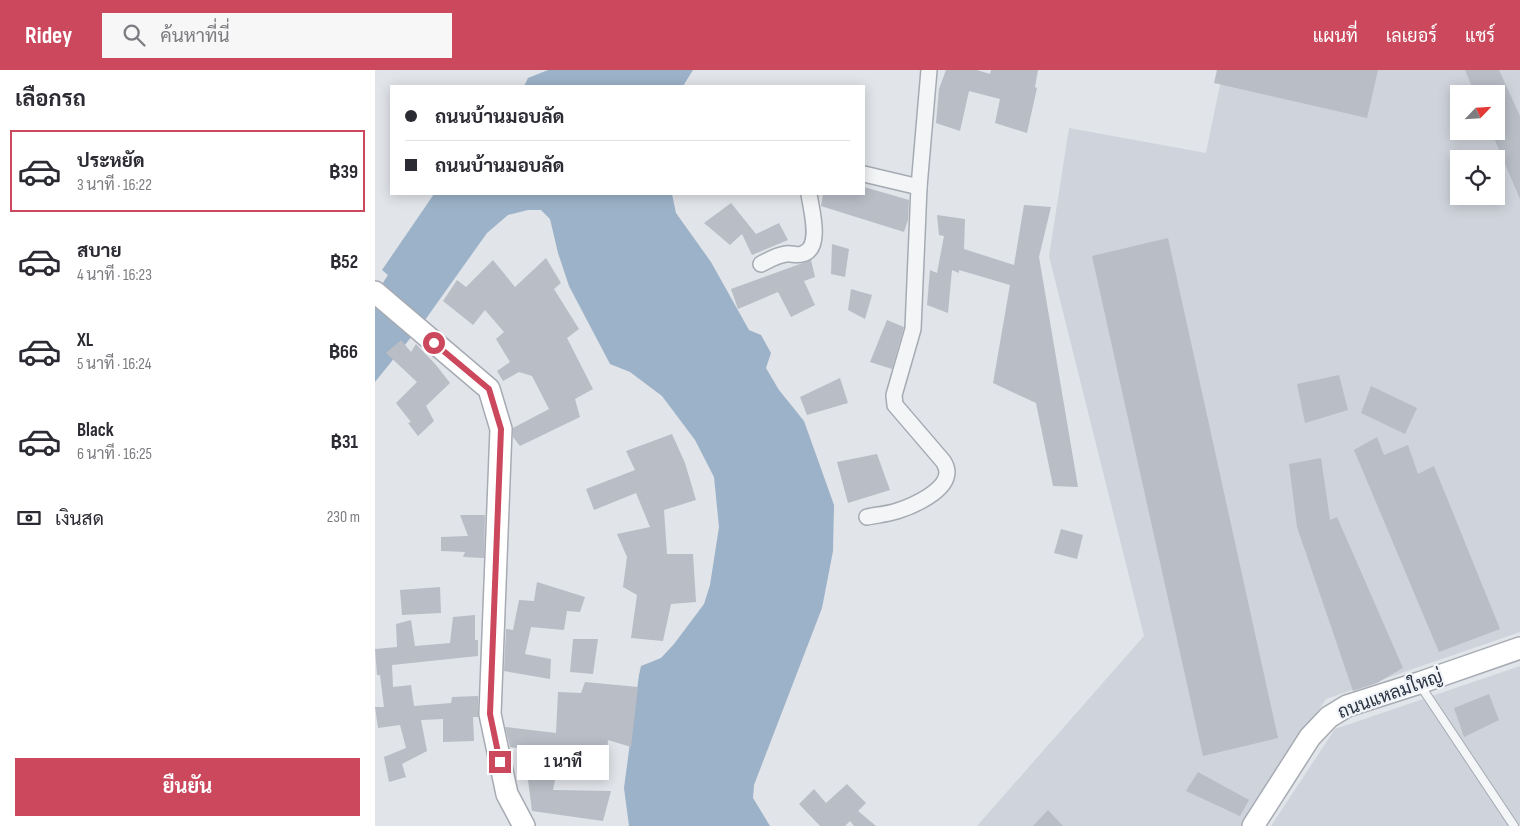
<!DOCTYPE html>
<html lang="th">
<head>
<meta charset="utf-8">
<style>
  body { margin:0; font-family:"Sofia Sans Condensed",Sarabun,sans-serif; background:#f7f7f7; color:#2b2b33; height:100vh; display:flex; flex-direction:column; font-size:19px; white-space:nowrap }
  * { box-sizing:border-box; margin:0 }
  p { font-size:16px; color:#7c7c81 }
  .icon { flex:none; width:28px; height:28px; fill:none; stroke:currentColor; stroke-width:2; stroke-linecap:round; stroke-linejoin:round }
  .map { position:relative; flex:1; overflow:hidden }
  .panel { display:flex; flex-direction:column; background:#fff; width:375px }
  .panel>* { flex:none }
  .guide { position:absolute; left:15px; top:15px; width:475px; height:110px; border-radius:0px; box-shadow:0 2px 12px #0003; display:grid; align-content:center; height:110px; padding:0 15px; background:#fff }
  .needle { width:32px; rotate:65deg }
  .buttons { position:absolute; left:1075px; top:15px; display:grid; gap:10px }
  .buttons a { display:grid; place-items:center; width:55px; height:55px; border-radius:0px; background:#fff; box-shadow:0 2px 12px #0003; font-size:25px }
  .end { position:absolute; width:22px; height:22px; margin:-11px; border:6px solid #cb485d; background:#fff; box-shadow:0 0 0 2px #fff }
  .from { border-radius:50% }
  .bubble { position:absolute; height:35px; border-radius:0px; background:#fff; box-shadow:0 2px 12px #0003; font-size:16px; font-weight:700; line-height:35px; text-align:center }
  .guide b { display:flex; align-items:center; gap:18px; height:48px; font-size:19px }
  .guide b+b { border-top:1px solid #e1e1e2 }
  .guide i { width:12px; height:12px; background:#2b2b33 }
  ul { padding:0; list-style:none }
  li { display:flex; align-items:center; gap:15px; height:82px; margin:0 10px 8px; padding:0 5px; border:2px solid transparent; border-radius:0px }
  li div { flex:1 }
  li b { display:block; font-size:19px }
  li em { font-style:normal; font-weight:700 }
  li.current { border-color:#cb485d }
  li>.icon { width:45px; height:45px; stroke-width:1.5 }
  h2 { padding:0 15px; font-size:22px; line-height:60px }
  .pay { display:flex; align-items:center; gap:12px; height:55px; padding:0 15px; font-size:19px }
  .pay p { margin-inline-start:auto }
  .action { display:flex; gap:10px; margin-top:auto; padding:10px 15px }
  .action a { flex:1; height:58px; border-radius:0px; background:#cb485d; color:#fff; font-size:20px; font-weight:700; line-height:58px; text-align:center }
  header { display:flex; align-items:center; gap:30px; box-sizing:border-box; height:70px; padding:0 25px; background:#cb485d; color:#fff }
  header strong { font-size:24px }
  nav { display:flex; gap:28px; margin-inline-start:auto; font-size:18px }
  .search { width:350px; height:45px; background:#f7f7f7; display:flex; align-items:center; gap:12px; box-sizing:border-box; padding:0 18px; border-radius:0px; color:#7c7c81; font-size:19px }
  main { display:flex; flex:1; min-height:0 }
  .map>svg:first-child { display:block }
</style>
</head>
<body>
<header>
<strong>Ridey</strong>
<div class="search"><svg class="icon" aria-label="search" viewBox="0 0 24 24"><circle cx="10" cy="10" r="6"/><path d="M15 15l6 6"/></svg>ค้นหาที่นี่</div>
<nav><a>แผนที่</a><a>เลเยอร์</a><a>แชร์</a></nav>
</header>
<main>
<section class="panel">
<h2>เลือกรถ</h2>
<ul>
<li class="current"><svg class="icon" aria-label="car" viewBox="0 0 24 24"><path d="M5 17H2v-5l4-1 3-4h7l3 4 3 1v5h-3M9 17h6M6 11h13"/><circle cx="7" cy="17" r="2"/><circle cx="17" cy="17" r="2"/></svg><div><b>ประหยัด</b><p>3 นาที · 16:22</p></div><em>฿39</em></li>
<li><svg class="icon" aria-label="car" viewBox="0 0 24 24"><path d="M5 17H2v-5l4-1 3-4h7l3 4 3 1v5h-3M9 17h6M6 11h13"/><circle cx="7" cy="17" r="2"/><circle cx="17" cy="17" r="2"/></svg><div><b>สบาย</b><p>4 นาที · 16:23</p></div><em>฿52</em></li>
<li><svg class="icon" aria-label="car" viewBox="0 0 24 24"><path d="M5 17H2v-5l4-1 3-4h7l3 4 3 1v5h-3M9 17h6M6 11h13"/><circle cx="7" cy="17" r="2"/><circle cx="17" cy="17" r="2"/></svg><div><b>XL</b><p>5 นาที · 16:24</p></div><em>฿66</em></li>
<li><svg class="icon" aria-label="car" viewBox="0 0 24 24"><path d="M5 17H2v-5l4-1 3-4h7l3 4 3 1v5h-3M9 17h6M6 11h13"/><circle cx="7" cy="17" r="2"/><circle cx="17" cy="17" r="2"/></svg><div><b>Black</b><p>6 นาที · 16:25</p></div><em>฿31</em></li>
</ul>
<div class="pay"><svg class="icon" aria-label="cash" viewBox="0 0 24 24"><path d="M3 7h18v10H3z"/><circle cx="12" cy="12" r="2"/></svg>เงินสด<p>230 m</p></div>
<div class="action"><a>ยืนยัน</a></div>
</section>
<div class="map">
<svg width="1145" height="756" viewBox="0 0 1145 756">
  <rect width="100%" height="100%" fill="#e1e4e9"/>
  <!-- built -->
  <g fill="#cfd3db" fill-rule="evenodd">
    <path d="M848,0H1145V562L951,629L868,756H602L769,566L674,186L694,58L831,83ZM1084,24H1121V61H1084ZM1084,89H1121V126H1084Z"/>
    <polygon points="1145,596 1145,756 896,756 960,659"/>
  </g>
  <!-- water -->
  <g fill="#9cb2c8">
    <polygon points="173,0 318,0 308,16 149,16 153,8"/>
    <polygon points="59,124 297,124 301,143 336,192 374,260 386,265 396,283 391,298 404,320 429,351 459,435 458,481 447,538 379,715 378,728 395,756 254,756 249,718 264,605 266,596 286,588 299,574 329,534 335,515 344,457 339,407 320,370 287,326 255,302 235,294 194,216 183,183 175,149 166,140 153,140 133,145 112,163 50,250 0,312 0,225 13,205 7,200"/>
  </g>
  <!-- building -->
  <g fill="#b8bdc6">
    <polygon points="571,0 602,0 615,4 616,0 663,0 660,17 662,18 652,63 620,53 625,29 594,21 585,61 561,53 564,19"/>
    <polygon points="842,0 1003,0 992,48 839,13"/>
    <polygon points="1090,0 1124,0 1145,46 1145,129 1116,61 1121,61 1121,24 1100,24"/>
    <polygon points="489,117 534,130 533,150 529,162 446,136 448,124 489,124"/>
    <polygon points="356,133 381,164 404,153 413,170 377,185 367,164 355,175 329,153"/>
    <polygon points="649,135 676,137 664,187 703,417 678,416 661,333 618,313 635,215 584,200 584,203 577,200 573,243 552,235 555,200 562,203 569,166 564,165 562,145 590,149 589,179 639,195"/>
    <polygon points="793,168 903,668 828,686 717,186"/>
    <polygon points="457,174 474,179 470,207 456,204"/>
    <polygon points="171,188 186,213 179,219 204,259 192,268 218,319 200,329 205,347 145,376 138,367 138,358 174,339 157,306 144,302 128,311 122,301 135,292 121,269 129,262 110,240 98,255 68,231 82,210 91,217 118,190 140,217"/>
    <polygon points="436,190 440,207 429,211 440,235 416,247 403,222 363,239 356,219"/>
    <polygon points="476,219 497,225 490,249 473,240"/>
    <polygon points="512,250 529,257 517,299 495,292"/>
    <polygon points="26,270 36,282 41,274 61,295 75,313 51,336 59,351 43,366 33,353 36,352 21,333 42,312 11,283"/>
    <polygon points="964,305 973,340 930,353 922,314"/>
    <polygon points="465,308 473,333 432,345 425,327"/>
    <polygon points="996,316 1042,338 1030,364 986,343"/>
    <polygon points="297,364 310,393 321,430 289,440 292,484 318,484 321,532 296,534 288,571 256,568 262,525 248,517 252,487 242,464 275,457 261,423 219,440 211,419 260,400 251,381"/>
    <polygon points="1002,367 1009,385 1033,375 1043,404 1059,396 1125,559 1064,582 979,380"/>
    <polygon points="502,384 515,420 473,433 462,392"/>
    <polygon points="946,388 955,450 962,447 1028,598 1002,613 978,621 922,457 914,394"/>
    <polygon points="85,445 110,445 109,488 88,487 90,482 66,481 66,467 93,466"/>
    <polygon points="686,459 708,465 702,489 679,483"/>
    <polygon points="162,512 210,527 205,542 192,541 189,560 156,557 150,584 176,589 175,609 129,601 131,559 138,560 144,530 159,531"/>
    <polygon points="65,517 66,543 27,545 25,520"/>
    <polygon points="100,545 100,570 103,570 103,586 17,595 18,617 36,615 39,636 76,633 77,627 103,626 103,647 98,647 99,671 68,672 68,649 46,650 52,681 27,694 31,707 14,712 9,687 31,678 25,655 3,658 0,637 9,637 5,605 2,605 0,579 22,577 21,554 36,550 40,576 75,573 78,547"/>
    <polygon points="198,569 223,569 218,604 195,602"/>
    <polygon points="210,612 263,617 256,677 233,670 232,686 186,681 178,720 236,721 228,751 157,741 153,710 143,707 142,678 135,677 130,657 181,663 183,622 206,623"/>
    <polygon points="1114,624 1124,650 1089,667 1079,638"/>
    <polygon points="823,702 874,730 865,746 811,721"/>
    <polygon points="472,714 491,733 483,741 501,756 479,756 475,751 470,756 445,756 424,734 439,719 451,733"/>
    <polygon points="673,740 688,756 658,756"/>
  </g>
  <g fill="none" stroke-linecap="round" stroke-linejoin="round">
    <defs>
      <polyline id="lane" points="1045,615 1139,756"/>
      <g id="street">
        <polyline points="489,104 544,117"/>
        <path d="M386,194C394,190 402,185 411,184C417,183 421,186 427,184C448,179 436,139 434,124"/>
        <path d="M492,447C502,445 513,444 522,441C538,436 572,421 572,402C572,398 570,394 568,391L520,335L519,325L538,259L544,117L554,0"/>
      </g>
      <g id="secondary">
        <polyline points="0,222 114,319 126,359 115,644 132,724 149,756"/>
        <polyline points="878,756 935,667 954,647 972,636 1044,613 1145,578"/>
      </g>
    </defs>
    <!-- lane casing -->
    <use href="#lane" stroke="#a6abb3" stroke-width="10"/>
    <!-- street casing -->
    <use href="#street" stroke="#a6abb3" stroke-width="18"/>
    <!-- secondary casing -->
    <use href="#secondary" stroke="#a6abb3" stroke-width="24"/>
    <!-- lane -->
    <use href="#lane" stroke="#f3f5f7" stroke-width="8"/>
    <!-- street -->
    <use href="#street" stroke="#f3f5f7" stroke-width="15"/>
    <!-- secondary -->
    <use href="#secondary" stroke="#fff" stroke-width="21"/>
  </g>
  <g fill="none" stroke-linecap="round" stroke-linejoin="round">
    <!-- route -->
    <polyline stroke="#cb485d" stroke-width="6" points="59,273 114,319 126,359 115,644 125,692"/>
  </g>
  <g text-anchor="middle" stroke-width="4.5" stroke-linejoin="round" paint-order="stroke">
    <!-- street labels -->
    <g font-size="18" fill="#293240" stroke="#f0f3f7">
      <text transform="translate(1015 624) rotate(-20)" y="6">ถนนแหลมใหญ่</text>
    </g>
  </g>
</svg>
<div class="buttons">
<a><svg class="needle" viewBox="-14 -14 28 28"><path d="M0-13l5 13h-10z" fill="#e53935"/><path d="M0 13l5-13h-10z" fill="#7c7c81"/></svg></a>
<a><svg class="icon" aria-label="locate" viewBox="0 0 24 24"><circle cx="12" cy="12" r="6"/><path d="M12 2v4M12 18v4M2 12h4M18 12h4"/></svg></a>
</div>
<i class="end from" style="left:59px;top:273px"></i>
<i class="end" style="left:125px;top:692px"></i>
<div class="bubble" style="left:142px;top:675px;width:92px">1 นาที</div>
<div class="guide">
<b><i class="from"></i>ถนนบ้านมอบลัด</b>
<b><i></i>ถนนบ้านมอบลัด</b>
</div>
</div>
</main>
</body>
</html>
